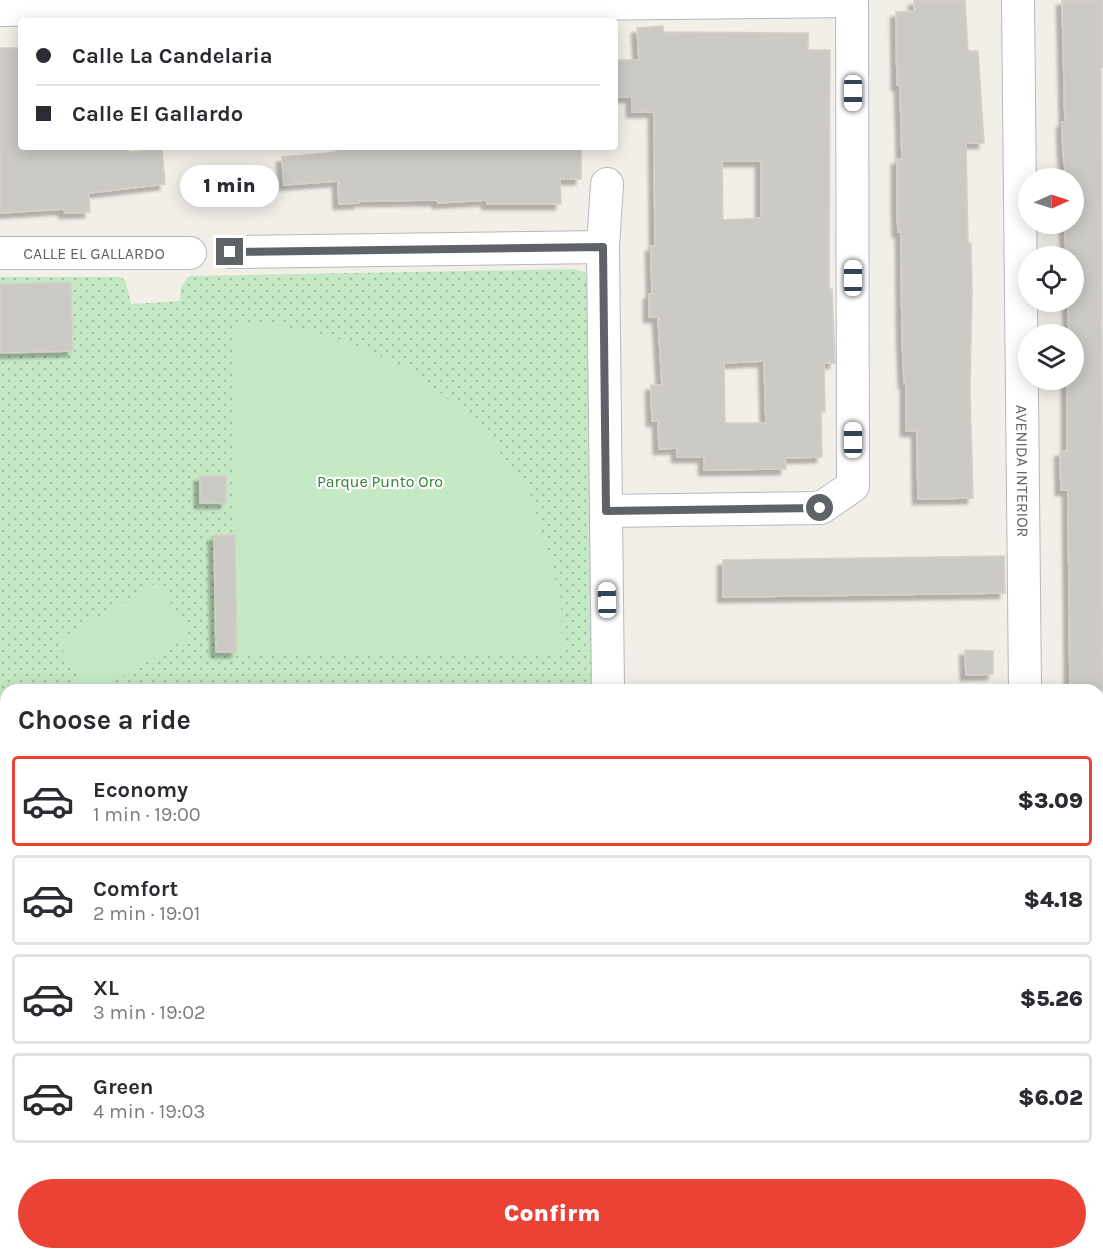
<!DOCTYPE html>
<html lang="en">
<head>
<meta charset="utf-8">
<style>
  body { margin:0; font-family:Karla,sans-serif; background:#f7f7f7; color:#2b2b33; height:100vh; display:flex; flex-direction:column; font-size:22px; white-space:nowrap }
  * { box-sizing:border-box; margin:0 }
  p { font-size:20px; color:#7c7c81 }
  .icon { flex:none; width:33px; height:33px; fill:none; stroke:currentColor; stroke-width:2; stroke-linecap:round; stroke-linejoin:round }
  .map { position:relative; flex:1; overflow:hidden }
  .drawer { position:absolute; left:0px; top:684px; width:1104px; height:576px; display:flex; flex-direction:column; background:#fff; border-radius:18px 18px 0 0; box-shadow:0 3px 15px #0003 }
  .drawer>* { flex:none }
  .guide { position:absolute; left:18px; top:18px; width:600px; height:132px; border-radius:6px; box-shadow:0 3px 15px #0003; display:grid; align-content:center; height:132px; padding:0 18px; background:#fff }
  .needle { width:39px; rotate:87deg }
  .tools { position:absolute; left:1018px; top:168px; display:grid; gap:12px }
  .tools a { display:grid; place-items:center; width:66px; height:66px; border-radius:50%; background:#fff; box-shadow:0 3px 15px #0003; font-size:30px }
  .end { position:absolute; width:27px; height:27px; margin:-14px; border:8px solid #5f6368; background:#fff; box-shadow:0 0 0 3px #fff }
  .from { border-radius:50% }
  .bubble { position:absolute; height:42px; border-radius:21px; background:#fff; box-shadow:0 3px 15px #0003; font-size:20px; font-weight:800; line-height:42px; text-align:center }
  .car { position:absolute; width:18px; height:36px; margin:-18px -9px; border-radius:8px; box-shadow:0 0 4px 2px #0007; background:linear-gradient(#fff 24%,#345 0 40%,#fff 0 76%,#345 0 86%,#fff 0) }
  .guide b { display:flex; align-items:center; gap:21px; height:57px; font-size:22px }
  .guide b+b { border-top:2px solid #e1e1e2 }
  .guide i { width:15px; height:15px; background:#2b2b33 }
  ul { padding:0; list-style:none }
  li { display:flex; align-items:center; gap:18px; height:90px; margin:0 12px 9px; padding:0 6px; border:3px solid #e1e1e2; border-radius:6px }
  li div { flex:1 }
  li b { display:block; font-size:22px }
  li em { font-style:normal; font-weight:800 }
  li.selected { border-color:#ea4335 }
  li>.icon { width:54px; height:54px; stroke-width:1.5 }
  h2 { padding:0 18px; font-size:27px; line-height:72px }
  .cta { display:flex; gap:12px; margin-top:auto; padding:12px 18px }
  .cta a { flex:1; height:69px; border-radius:36px; background:#ea4335; color:#fff; font-size:24px; font-weight:800; line-height:69px; text-align:center }
  .map>svg:first-child { display:block }
</style>
</head>
<body>
<div class="map">
<svg width="1103" height="1260" viewBox="0 0 1103 1260">
  <defs>
    <pattern id="grass-dots" width="8" height="8" patternUnits="userSpaceOnUse" patternTransform="scale(1.5)"><rect width="8" height="8" fill="#c5e8c5"/><path d="M2 2h.1M6 6h.1" fill="none" stroke="#a3c0a4" stroke-width="1.8" stroke-linecap="round"/></pattern>
    <filter id="shadow"><feDropShadow dx="-5.5" dy="5.5" stdDeviation="1.5" flood-color="#0004"/></filter>
  </defs>
  <rect width="100%" height="100%" fill="#f1efe8"/>
  <!-- commercial -->
  <polygon fill="#fef7e0" points="1098,1177 1103,1178 1103,1260 1070,1260 1070,1254 1098,1254"/>
  <!-- grass -->
  <polygon fill="url(#grass-dots)" points="576,269 584,272 587,277 592,690 6,690 6,852 0,854 0,277 121,277 126,282 131,304 180,301 181,287 189,276"/>
  <!-- garden -->
  <g fill="#c5e8c5">
    <polygon points="232,325 278,325 347,341 416,373 482,427 531,496 561,599 562,654 237,652"/>
    <polygon points="158,582 190,636 98,690 85,690 57,641"/>
  </g>
  <!-- building -->
  <g fill="#cccac5" stroke="#d6d1c6" stroke-width="1.5" fill-rule="evenodd" filter="url(#shadow)">
    <polygon points="914,0 965,0 968,51 978,51 984,143 966,143 968,243 971,243 972,290 970,391 973,498 918,499 917,431 906,431 906,383 904,383 902,334 901,232 898,232 897,208 897,159 902,159 900,85 897,85 896,12 914,11"/>
    <polygon points="1062,0 1103,0 1103,67 1101,67 1103,690 1070,690 1068,490 1061,490 1060,451 1067,451 1067,380 1074,380 1074,334 1069,334 1068,302 1074,302 1074,256 1066,256 1065,224 1074,224 1074,178 1066,178 1063,151 1062,122 1065,122"/>
    <path d="M663,26V32L808,33V50H830L829,289H832L835,363H824L825,412H821L822,457L785,458L786,469L704,470V457H677V448L659,449L658,420L652,421L651,385H662L658,317H649V294H652L651,246H655L654,112H632V97H615V60H639L637,28ZM722,161H761V218L723,220ZM764,361L766,423H725L724,363Z"/>
    <polygon points="0,48 21,48 21,147 129,147 129,152 162,149 165,184 89,193 90,212 65,213 64,209 0,213"/>
    <polygon points="337,147 581,147 581,179 560,179 561,204 487,204 487,200 438,203 437,200 359,201 359,203 339,204 338,181 284,185 282,157 337,152"/>
    <polygon points="71,282 73,351 0,353 0,284"/>
    <rect x="200" y="476" width="26" height="27"/>
    <polygon points="214,535 235,535 237,652 216,652"/>
    <polygon points="1004,556 1005,593 723,597 723,560"/>
    <polygon points="965,650 993,651 993,674 966,675"/>
  </g>
  <g fill="none" stroke-linecap="round" stroke-linejoin="round">
    <defs>
      <g id="street">
        <path id="s1" d="M1018,0L1025,690"/>
        <polyline points="0,10 852,1"/>
        <polyline points="607,184 603,247 608,690"/>
        <polyline points="230,252 603,247"/>
        <path id="s2" d="M0,253H190"/>
        <polyline points="606,511 821,508 853,486 852,0"/>
        <polyline points="0,895 6,896"/>
        <polyline points="1098,1160 1103,1160"/>
        <polyline points="120,1254 120,1260"/>
        <polyline points="362,1254 362,1260"/>
        <polyline points="615,1254 615,1260"/>
        <polyline points="867,1254 867,1260"/>
      </g>
      <g id="secondary">
        <polyline points="1098,874 1103,874"/>
        <polyline points="1031,1254 1031,1260"/>
      </g>
    </defs>
    <!-- street casing -->
    <use href="#street" stroke="#b5b8bc" stroke-width="34"/>
    <!-- secondary casing -->
    <use href="#secondary" stroke="#b6babf" stroke-width="36"/>
    <!-- street -->
    <use href="#street" stroke="#fff" stroke-width="32"/>
    <!-- secondary -->
    <use href="#secondary" stroke="#fff" stroke-width="33"/>
  </g>
  <g fill="none" stroke-linecap="round" stroke-linejoin="round">
    <!-- route -->
    <polyline stroke="#5f6368" stroke-width="8" points="230,252 603,247 606,511 820,508"/>
  </g>
  <g text-anchor="middle" stroke-width="4.5" stroke-linejoin="round" paint-order="stroke">
    <!-- street labels -->
    <g font-size="16" fill="#5f6368" stroke="#fff">
      <text dy="6" stroke="none"><textPath href="#s2" startOffset="94">CALLE EL GALLARDO</textPath></text>
      <text dy="6" stroke="none"><textPath href="#s1" startOffset="471">AVENIDA INTERIOR</textPath></text>
    </g>
    <!-- park labels -->
    <g font-size="16" fill="#348238" stroke="#fff">
      <text x="380" y="487">Parque Punto Oro</text>
    </g>
  </g>
</svg>
<div class="tools">
<a><svg class="needle" viewBox="-14 -14 28 28"><path d="M0-13l5 13h-10z" fill="#e53935"/><path d="M0 13l5-13h-10z" fill="#7c7c81"/></svg></a>
<a><svg class="icon" aria-label="locate" viewBox="0 0 24 24"><circle cx="12" cy="12" r="6"/><path d="M12 2v4M12 18v4M2 12h4M18 12h4"/></svg></a>
<a><svg class="icon" aria-label="layers" viewBox="0 0 24 24"><path d="M12 4l9 5-9 5-9-5zM3 14l9 5 9-5"/></svg></a>
</div>
<i class="end from" style="left:820px;top:508px"></i>
<i class="end" style="left:230px;top:252px"></i>
<div class="bubble" style="left:180px;top:165px;width:99px">1 min</div>
<i class="car" style="left:853px;top:93px;rotate:180deg"></i>
<i class="car" style="left:853px;top:278px;rotate:0deg"></i>
<i class="car" style="left:853px;top:440px;rotate:0deg"></i>
<i class="car" style="left:607px;top:600px;rotate:359deg"></i>
<div class="guide">
<b><i class="from"></i>Calle La Candelaria</b>
<b><i></i>Calle El Gallardo</b>
</div>
<section class="drawer">
<h2>Choose a ride</h2>
<ul>
<li class="selected"><svg class="icon" aria-label="car" viewBox="0 0 24 24"><path d="M5 17H2v-5l4-1 3-4h7l3 4 3 1v5h-3M9 17h6M6 11h13"/><circle cx="7" cy="17" r="2"/><circle cx="17" cy="17" r="2"/></svg><div><b>Economy</b><p>1 min · 19:00</p></div><em>$3.09</em></li>
<li><svg class="icon" aria-label="car" viewBox="0 0 24 24"><path d="M5 17H2v-5l4-1 3-4h7l3 4 3 1v5h-3M9 17h6M6 11h13"/><circle cx="7" cy="17" r="2"/><circle cx="17" cy="17" r="2"/></svg><div><b>Comfort</b><p>2 min · 19:01</p></div><em>$4.18</em></li>
<li><svg class="icon" aria-label="car" viewBox="0 0 24 24"><path d="M5 17H2v-5l4-1 3-4h7l3 4 3 1v5h-3M9 17h6M6 11h13"/><circle cx="7" cy="17" r="2"/><circle cx="17" cy="17" r="2"/></svg><div><b>XL</b><p>3 min · 19:02</p></div><em>$5.26</em></li>
<li><svg class="icon" aria-label="car" viewBox="0 0 24 24"><path d="M5 17H2v-5l4-1 3-4h7l3 4 3 1v5h-3M9 17h6M6 11h13"/><circle cx="7" cy="17" r="2"/><circle cx="17" cy="17" r="2"/></svg><div><b>Green</b><p>4 min · 19:03</p></div><em>$6.02</em></li>
</ul>
<div class="cta"><a>Confirm</a></div>
</section>
</div>
</body>
</html>
